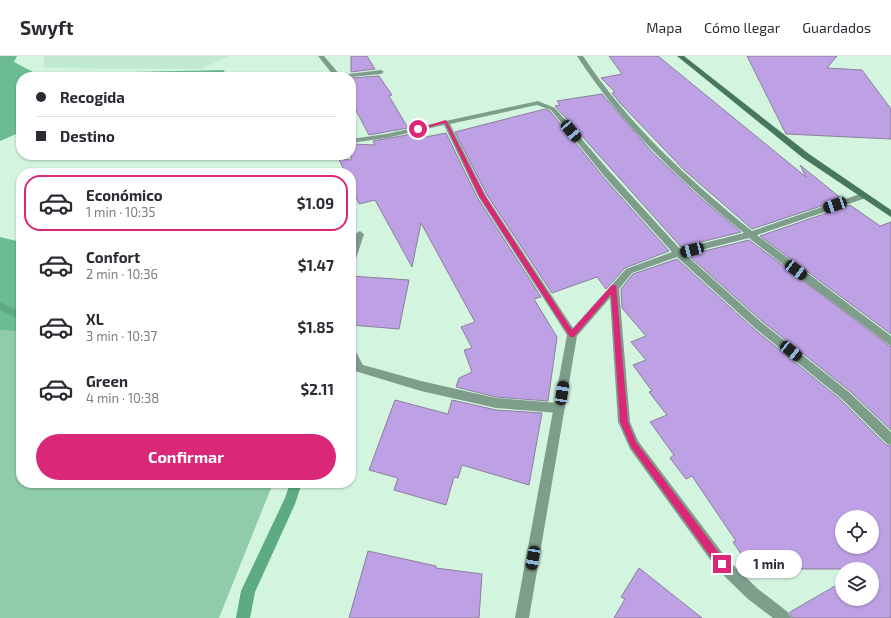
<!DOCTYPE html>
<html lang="es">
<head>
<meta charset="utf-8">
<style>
  body { margin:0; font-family:"Exo 2",sans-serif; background:#f7f7f7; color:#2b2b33; height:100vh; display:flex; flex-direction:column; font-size:15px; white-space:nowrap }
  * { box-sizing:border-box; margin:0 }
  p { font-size:13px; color:#7c7c81 }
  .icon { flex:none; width:22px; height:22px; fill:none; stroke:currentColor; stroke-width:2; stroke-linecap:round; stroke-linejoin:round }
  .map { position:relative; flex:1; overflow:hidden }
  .details { position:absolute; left:16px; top:112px; width:340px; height:320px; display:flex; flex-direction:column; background:#fff; border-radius:16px; box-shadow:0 1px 3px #0004 }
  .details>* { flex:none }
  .banner { position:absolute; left:16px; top:16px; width:340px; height:88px; border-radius:16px; box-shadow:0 1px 3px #0004; display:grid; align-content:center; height:88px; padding:0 20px; background:#fff }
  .fabs { position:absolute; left:835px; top:454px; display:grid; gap:8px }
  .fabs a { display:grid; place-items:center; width:44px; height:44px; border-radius:50%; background:#fff; box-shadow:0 1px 3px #0004; font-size:20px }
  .end { position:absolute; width:18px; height:18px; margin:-9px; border:5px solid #db2777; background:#fff; box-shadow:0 0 0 2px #fff }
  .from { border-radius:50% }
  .bubble { position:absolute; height:28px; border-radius:14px; background:#fff; box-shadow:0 1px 3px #0004; font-size:13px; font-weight:700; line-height:28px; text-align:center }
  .car { position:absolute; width:12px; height:24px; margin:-12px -6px; border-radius:5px; box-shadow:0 0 3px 1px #0007; background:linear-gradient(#222 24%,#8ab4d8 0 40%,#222 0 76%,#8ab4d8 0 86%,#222 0) }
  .banner b { display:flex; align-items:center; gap:14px; height:38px; font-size:15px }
  .banner b+b { border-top:1px solid #e1e1e2 }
  .banner i { width:10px; height:10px; background:#2b2b33 }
  ul { padding:7px 0 0; list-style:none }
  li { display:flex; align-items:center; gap:12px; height:56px; margin:0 8px 6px; padding:0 12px; border:2px solid transparent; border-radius:16px }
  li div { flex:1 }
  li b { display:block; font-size:15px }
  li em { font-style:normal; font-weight:700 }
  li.on { border-color:#db2777 }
  li>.icon { width:36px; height:36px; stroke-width:1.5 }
  .action { display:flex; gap:8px; margin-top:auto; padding:8px 20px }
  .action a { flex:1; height:46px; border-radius:24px; background:#db2777; color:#fff; font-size:16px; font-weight:700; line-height:46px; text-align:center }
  header { display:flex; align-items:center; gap:24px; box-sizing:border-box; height:56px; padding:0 20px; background:#fff; border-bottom:1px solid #e1e1e2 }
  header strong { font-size:19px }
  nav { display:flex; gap:22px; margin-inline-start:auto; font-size:14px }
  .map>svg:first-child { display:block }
</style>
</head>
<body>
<header>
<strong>Swyft</strong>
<nav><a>Mapa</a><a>Cómo llegar</a><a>Guardados</a></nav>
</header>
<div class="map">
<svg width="891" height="562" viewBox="0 0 891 562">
  <rect width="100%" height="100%" fill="#d3f5e0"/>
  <!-- built -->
  <polygon fill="#c1ead1" points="45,0 229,0 201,13 43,12"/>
  <!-- green -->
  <polygon fill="#8fcca9" points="0,274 21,276 21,427 273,427 219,562 0,562"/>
  <!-- forest -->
  <g fill="#6cbc91">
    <polygon points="0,0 17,0 14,6 37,18 224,14 226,21 21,21 21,76 0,85"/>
    <polygon points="0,181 21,186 21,276 0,274"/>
  </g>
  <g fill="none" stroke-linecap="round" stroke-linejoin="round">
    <!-- stream -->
    <g fill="#5cab81" fill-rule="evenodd">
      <polygon points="0,246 21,256 21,264 0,254"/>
      <polygon points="290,427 302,427 295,448 255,536 250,562 236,562 241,535 285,442"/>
    </g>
  </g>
  <!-- building -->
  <g fill="#bea0e4" stroke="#8b7f9c" fill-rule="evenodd">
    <polygon points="351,0 367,0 375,13 351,16"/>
    <polygon points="609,0 658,0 806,121 800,109 842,143 752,173 684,114 621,48 612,37 615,36 601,22 622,18"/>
    <polygon points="747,0 837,0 827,12 862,14 891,53 891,83 786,78"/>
    <polygon points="379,20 392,39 389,40 408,72 369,79 351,45 351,22"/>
    <polygon points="602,38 652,96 696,138 741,176 681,191 555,50 560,49 557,45"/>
    <polygon points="545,53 550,55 604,122 669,195 625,212 606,233 597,221 552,237 487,139 455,76"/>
    <polygon points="446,77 477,141 541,241 534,243 557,281 548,345 496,341 456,331 459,322 472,316 464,294 472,292 461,271 475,266 421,167 412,211 375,144 359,148 351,130 351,117 345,117 339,103 351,104 351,88 375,89 373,85 412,78 415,83"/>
    <polygon points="850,149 880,170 891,166 891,278 760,180"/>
    <polygon points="749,184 891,291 891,374 851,336 762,265 688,199"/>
    <path d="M677,203L754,273L841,344L886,389L891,390V562H792L790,556L842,526V543H872V513H799L787,496L783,498L781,496L750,511L733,486L736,485L692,420L686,423L670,402L674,399L650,366L667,359L649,336L652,335L633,309L646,304L631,286L646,280L622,252L621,233L633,218ZM842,461H872V491H842Z"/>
    <polygon points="351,220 409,224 399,273 351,269"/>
    <polygon points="395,344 448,358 452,344 496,354 542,357 529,429 462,409 458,422 454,421 446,449 394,434 398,422 369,414"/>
    <polygon points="368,495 436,510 436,512 482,518 479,562 349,562"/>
    <polygon points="639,512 702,562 614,562 625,543 621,541"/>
  </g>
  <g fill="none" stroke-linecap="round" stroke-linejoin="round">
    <!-- lane -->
    <g fill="#7e9e8b" fill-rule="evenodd">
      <path d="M360,175L364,178L355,206L351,209C351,200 349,179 360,175Z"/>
      <polygon points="351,293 355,294 363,309 421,325 496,342 559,347 563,349 565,352 563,355 559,357 496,352 421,335 355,315 351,307"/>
    </g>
    <!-- street -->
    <g fill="#7e9e8b" fill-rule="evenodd">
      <polygon points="318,0 324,0 340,19 381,14 384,16 381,18 351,21 333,21 334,20"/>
      <path d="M577,0H583C628,68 689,124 752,175L860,138L863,137L867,140L866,142L757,179L891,280V290L812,231L749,182L685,198L761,266L850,337L891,376V389L887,388L842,343L755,272L677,201L632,217L619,233L630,366L638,385L727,503L758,533L789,557L791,562H773L748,543L717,513L630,393L618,366L610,242L577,280L529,562H515L567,279L478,140L444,69L386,82L351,87V83L386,78L538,45L555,52L611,117L680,193L744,177C681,126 621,68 577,0ZM537,49L551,54L605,121L672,196L626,213L573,272L486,140L450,68Z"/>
    </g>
    <!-- secondary -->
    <polygon fill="#47785d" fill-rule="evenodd" points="677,0 684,0 809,98 891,154 891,161 803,102"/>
  </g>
  <!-- route -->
  <polygon fill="#db2777" points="446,64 485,140 572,274 612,229 616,229 628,366 636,386 725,505 725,511 718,511 631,391 620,366 611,238 574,281 570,281 479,140 445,67 418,74 416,73"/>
</svg>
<div class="fabs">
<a><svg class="icon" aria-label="locate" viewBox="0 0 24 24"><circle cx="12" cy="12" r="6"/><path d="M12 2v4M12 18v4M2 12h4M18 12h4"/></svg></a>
<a><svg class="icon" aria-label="layers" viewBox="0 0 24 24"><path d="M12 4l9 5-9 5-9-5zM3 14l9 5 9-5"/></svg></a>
</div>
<i class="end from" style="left:418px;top:73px"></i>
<i class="end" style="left:722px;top:508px"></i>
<div class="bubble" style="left:736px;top:494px;width:66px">1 min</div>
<i class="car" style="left:571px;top:75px;rotate:140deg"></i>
<i class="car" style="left:835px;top:149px;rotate:251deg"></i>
<i class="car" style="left:692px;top:194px;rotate:255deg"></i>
<i class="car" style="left:796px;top:214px;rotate:127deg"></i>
<i class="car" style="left:791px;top:295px;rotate:129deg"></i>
<i class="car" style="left:562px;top:337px;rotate:9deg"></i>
<i class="car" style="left:533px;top:502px;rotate:190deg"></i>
<div class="banner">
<b><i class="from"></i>Recogida</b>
<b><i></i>Destino</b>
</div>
<section class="details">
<ul>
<li class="on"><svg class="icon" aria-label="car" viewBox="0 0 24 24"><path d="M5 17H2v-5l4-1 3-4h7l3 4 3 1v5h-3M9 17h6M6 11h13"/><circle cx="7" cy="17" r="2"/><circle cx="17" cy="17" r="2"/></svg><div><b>Económico</b><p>1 min · 10:35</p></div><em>$1.09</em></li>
<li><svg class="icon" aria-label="car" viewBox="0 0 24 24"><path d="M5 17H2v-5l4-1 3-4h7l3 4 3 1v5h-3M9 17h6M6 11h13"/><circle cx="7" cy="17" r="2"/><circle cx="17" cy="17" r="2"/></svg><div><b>Confort</b><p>2 min · 10:36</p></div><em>$1.47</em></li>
<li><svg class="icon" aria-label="car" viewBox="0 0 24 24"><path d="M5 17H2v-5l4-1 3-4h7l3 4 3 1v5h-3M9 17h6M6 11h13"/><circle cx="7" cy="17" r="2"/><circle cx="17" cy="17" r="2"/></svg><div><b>XL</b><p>3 min · 10:37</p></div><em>$1.85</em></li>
<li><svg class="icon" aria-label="car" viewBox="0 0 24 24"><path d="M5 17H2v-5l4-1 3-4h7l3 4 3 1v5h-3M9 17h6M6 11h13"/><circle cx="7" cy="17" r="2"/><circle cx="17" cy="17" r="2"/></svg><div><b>Green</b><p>4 min · 10:38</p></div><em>$2.11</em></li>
</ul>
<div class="action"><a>Confirmar</a></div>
</section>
</div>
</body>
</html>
